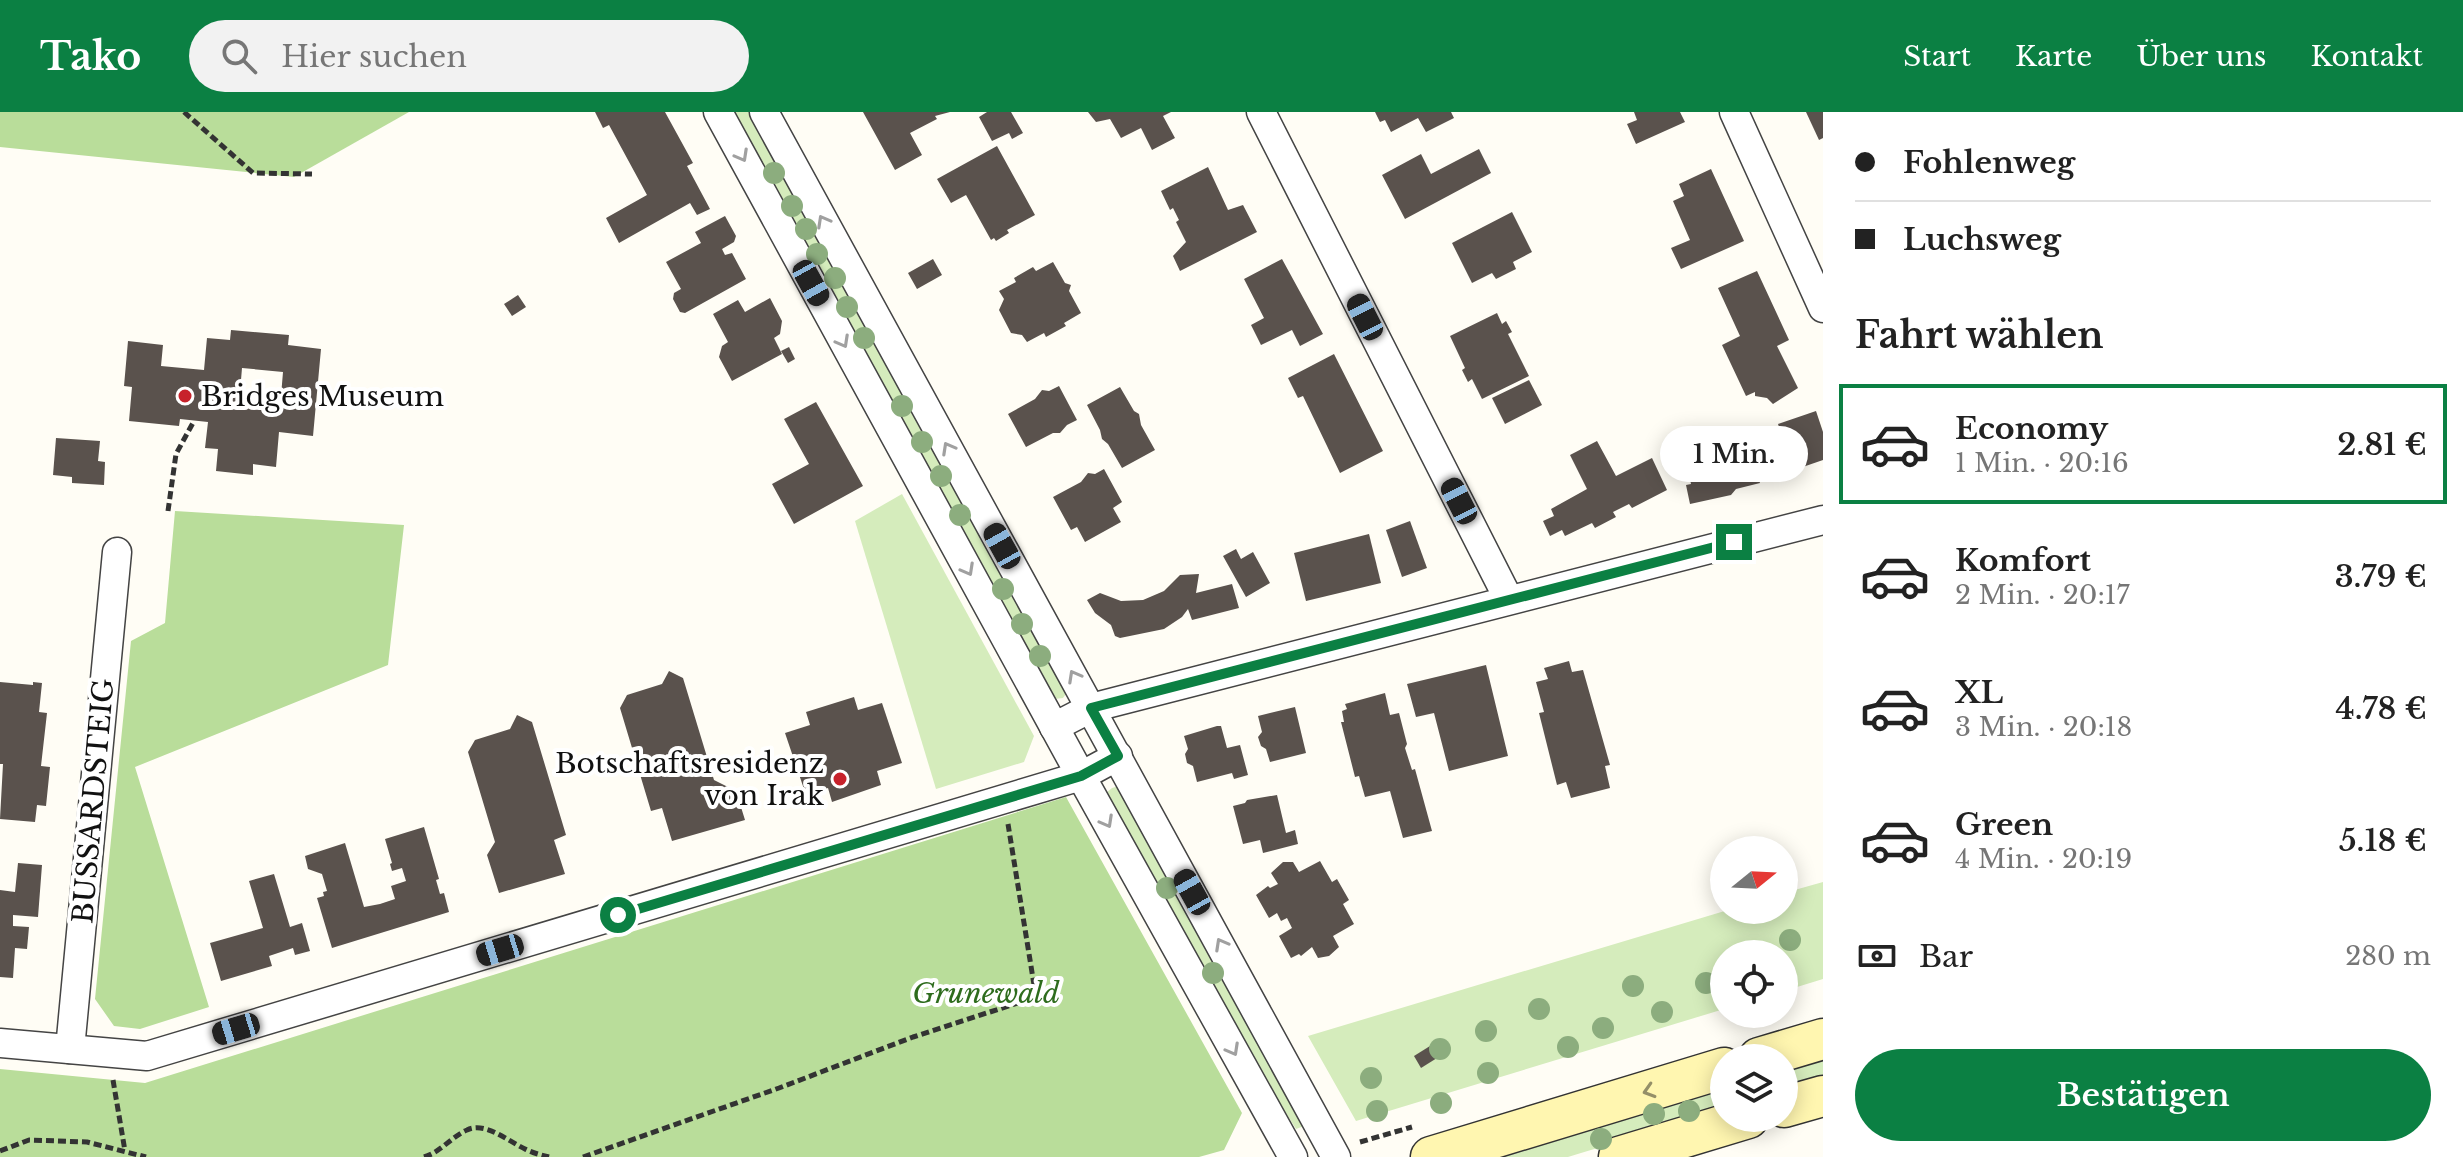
<!DOCTYPE html>
<html lang="de">
<head>
<meta charset="utf-8">
<style>
  body { margin:0; font-family:"Libre Baskerville",serif; background:#f2f2f2; color:#222; height:100vh; display:flex; flex-direction:column; font-size:30px; white-space:nowrap }
  * { box-sizing:border-box; margin:0 }
  p { font-size:26px; color:#767676 }
  .icon { flex:none; width:44px; height:44px; fill:none; stroke:currentColor; stroke-width:2; stroke-linecap:round; stroke-linejoin:round }
  .map { position:relative; flex:1; overflow:hidden }
  .panel { display:flex; flex-direction:column; background:#fff; width:640px }
  .panel>* { flex:none }
  .guide { display:grid; align-content:center; height:176px; padding:0 32px; background:#fff }
  .needle { width:52px; rotate:72deg }
  .fabs { position:absolute; left:1710px; top:724px; display:grid; gap:16px }
  .fabs a { display:grid; place-items:center; width:88px; height:88px; border-radius:50%; background:#fff; box-shadow:0 4px 20px #0003; font-size:40px }
  .end { position:absolute; width:36px; height:36px; margin:-18px; border:10px solid #0b8043; background:#fff; box-shadow:0 0 0 4px #fff }
  .from { border-radius:50% }
  .bubble { position:absolute; height:56px; border-radius:28px; background:#fff; box-shadow:0 4px 20px #0003; font-size:26px; font-weight:600; line-height:56px; text-align:center }
  .car { position:absolute; width:24px; height:48px; margin:-24px -12px; border-radius:10px; box-shadow:0 0 6px 2px #0007; background:linear-gradient(#222 24%,#8ab4d8 0 40%,#222 0 76%,#8ab4d8 0 86%,#222 0) }
  .guide b { display:flex; align-items:center; gap:28px; height:76px; font-size:30px }
  .guide b+b { border-top:2px solid #e0e0e0 }
  .guide i { width:20px; height:20px; background:#222 }
  ul { padding:0; list-style:none }
  li { display:flex; align-items:center; gap:24px; height:120px; margin:0 16px 12px; padding:0 16px; border:4px solid transparent; border-radius:0px }
  li div { flex:1 }
  li b { display:block; font-size:30px }
  li em { font-style:normal; font-weight:600 }
  li.on { border-color:#0b8043 }
  li>.icon { width:72px; height:72px; stroke-width:1.5 }
  h2 { padding:0 32px; font-size:36px; line-height:96px }
  .pay { display:flex; align-items:center; gap:20px; height:88px; padding:0 32px; font-size:30px }
  .pay p { margin-inline-start:auto }
  .cta { display:flex; gap:16px; margin-top:auto; padding:16px 32px }
  .cta a { flex:1; height:92px; border-radius:48px; background:#0b8043; color:#fff; font-size:32px; font-weight:600; line-height:92px; text-align:center }
  header { display:flex; align-items:center; gap:48px; box-sizing:border-box; height:112px; padding:0 40px; background:#0b8043; color:#fff }
  header strong { font-size:38px }
  nav { display:flex; gap:44px; margin-inline-start:auto; font-size:28px }
  .search { width:560px; height:72px; background:#f2f2f2; display:flex; align-items:center; gap:20px; box-sizing:border-box; padding:0 28px; border-radius:44px; color:#767676; font-size:30px }
  main { display:flex; flex:1; min-height:0 }
  .map>svg:first-child { display:block }
</style>
</head>
<body>
<header>
<strong>Tako</strong>
<div class="search"><svg class="icon" aria-label="search" viewBox="0 0 24 24"><circle cx="10" cy="10" r="6"/><path d="M15 15l6 6"/></svg>Hier suchen</div>
<nav><a>Start</a><a>Karte</a><a>Über uns</a><a>Kontakt</a></nav>
</header>
<main>
<div class="map">
<svg width="1823" height="1045" viewBox="0 0 1823 1045">
  <rect width="100%" height="100%" fill="#fffdf5"/>
  <!-- green -->
  <g fill="#d5ecbc">
    <polygon points="732,0 751,0 1068,579 1063,586 1054,587"/>
    <polygon points="902,382 1034,624 1024,650 936,677 855,409"/>
    <polygon points="1119,674 1307,1013 1296,1017 1238,925 1106,681 1112,676"/>
    <polygon points="1823,770 1823,867 1784,879 1784,842 1724,842 1724,897 1356,1009 1308,924 1728,798 1784,798 1784,781"/>
    <polygon points="1823,940 1823,968 1784,980 1784,951"/>
    <polygon points="1724,969 1724,998 1581,1041 1568,1045 1471,1045"/>
  </g>
  <!-- forest -->
  <g fill="#b9dd9a">
    <polygon points="0,0 409,0 294,65 0,35"/>
    <polygon points="175,399 404,413 388,553 135,655 209,895 140,917 114,914 95,887 131,529 165,511"/>
    <polygon points="1066,685 1242,1001 1224,1038 1199,1045 0,1045 0,957 145,971"/>
  </g>
  <!-- building -->
  <g fill="#5a524d" fill-rule="evenodd">
    <polygon points="595,0 665,0 693,51 687,54 710,97 697,103 690,91 619,131 606,106 647,83 609,13 603,16"/>
    <polygon points="863,0 950,0 935,4 937,7 910,21 922,43 895,58"/>
    <polygon points="987,0 1011,0 1023,21 1012,27 1009,21 992,29 979,5"/>
    <polygon points="1088,0 1171,0 1163,4 1175,26 1152,38 1141,16 1121,26 1110,7 1096,10"/>
    <polygon points="1375,0 1451,0 1454,6 1426,20 1418,6 1391,20 1385,8 1380,10"/>
    <polygon points="1634,0 1680,0 1685,10 1636,32 1627,12 1637,8"/>
    <polygon points="1806,0 1823,0 1823,26 1819,28"/>
    <polygon points="997,34 1035,103 1007,118 1009,121 996,129 994,126 991,128 966,83 951,91 937,67"/>
    <polygon points="1479,37 1491,61 1405,107 1382,63 1421,42 1431,62"/>
    <polygon points="1208,55 1228,98 1243,93 1257,120 1180,159 1173,144 1186,130 1176,110 1179,108 1173,96 1170,98 1161,79"/>
    <polygon points="1711,57 1744,129 1681,157 1671,136 1690,128 1673,89 1684,84 1679,72"/>
    <polygon points="1512,100 1532,140 1513,150 1516,157 1496,167 1492,161 1472,171 1452,131"/>
    <polygon points="725,104 736,124 734,130 722,137 725,143 732,141 746,167 685,201 680,200 673,187 674,181 681,177 666,150 701,131 695,120"/>
    <polygon points="933,147 942,163 917,177 908,161"/>
    <polygon points="1282,147 1323,222 1300,234 1292,218 1261,233 1251,213 1264,206 1244,167"/>
    <polygon points="1053,150 1065,171 1071,173 1069,179 1081,201 1064,211 1066,214 1046,225 1044,221 1027,230 1022,223 1011,221 999,198 1004,187 999,179 1016,170 1014,166 1033,155 1036,159"/>
    <polygon points="1757,159 1789,228 1777,234 1798,276 1773,292 1767,286 1755,284 1755,280 1746,284 1722,233 1740,224 1718,176"/>
    <polygon points="518,183 526,195 512,204 504,192"/>
    <polygon points="770,186 782,209 780,222 774,226 782,242 732,269 719,245 722,234 728,230 713,202 738,188 745,200"/>
    <polygon points="1497,201 1502,212 1506,209 1512,220 1508,222 1529,264 1482,287 1472,267 1468,270 1462,258 1465,256 1450,224"/>
    <path d="M231,218L289,223L288,233L321,237L313,324L279,320L276,355L253,352V363L216,359L218,337L205,336L208,310L180,307L179,314L129,309L132,275L124,274L128,229L163,233L161,254L204,258L207,226L230,228ZM242,256L283,260L280,296L239,292Z"/>
    <polygon points="789,235 795,247 788,251 781,239"/>
    <polygon points="1334,242 1383,339 1340,361 1303,284 1298,286 1288,266"/>
    <polygon points="1529,268 1542,293 1505,312 1492,286"/>
    <polygon points="1059,274 1077,308 1067,313 1060,321 1053,321 1026,335 1008,302 1035,287 1042,278 1049,279"/>
    <polygon points="1120,275 1134,299 1139,302 1141,313 1155,338 1122,356 1108,332 1102,327 1100,318 1087,293"/>
    <polygon points="816,290 863,374 794,412 772,372 809,352 784,307"/>
    <polygon points="1816,299 1823,320 1823,348 1794,358 1778,312"/>
    <polygon points="56,326 100,329 98,349 105,350 104,373 72,371 72,365 53,363"/>
    <polygon points="1597,329 1616,364 1652,346 1667,378 1632,396 1629,392 1613,400 1616,405 1595,416 1592,411 1565,424 1562,418 1550,424 1543,409 1554,404 1551,397 1587,377 1570,343"/>
    <polygon points="1735,338 1738,349 1751,345 1760,371 1736,377 1731,383 1690,392 1686,373 1691,372 1687,354 1717,346 1716,343"/>
    <polygon points="1104,357 1122,390 1113,396 1121,410 1085,430 1077,415 1071,418 1053,385 1081,370 1088,361 1095,362"/>
    <polygon points="1410,409 1427,456 1402,465 1386,418"/>
    <polygon points="1369,422 1381,471 1306,489 1294,441"/>
    <polygon points="1236,437 1241,447 1253,440 1270,471 1246,485 1223,444"/>
    <polygon points="1199,462 1196,481 1232,472 1239,496 1192,508 1188,497 1182,505 1164,517 1120,526 1115,524 1111,513 1095,501 1087,488 1100,481 1121,489 1143,488 1164,479 1180,463"/>
    <polygon points="1569,549 1572,560 1583,558 1610,653 1605,654 1610,676 1571,686 1566,670 1557,673 1539,601 1544,600 1536,570 1548,567 1544,556"/>
    <polygon points="1486,553 1508,644 1449,659 1434,601 1416,605 1407,572"/>
    <polygon points="669,559 683,566 714,668 736,679 745,708 672,729 662,696 651,699 620,596 627,583 662,572"/>
    <polygon points="0,570 33,573 33,570 42,571 39,600 47,601 41,654 50,655 46,694 37,693 35,710 0,707 3,652 0,652"/>
    <polygon points="1385,581 1390,603 1399,601 1407,632 1405,636 1412,658 1415,657 1432,719 1403,726 1390,679 1365,685 1359,664 1355,665 1341,610 1344,610 1342,599 1347,597 1345,592"/>
    <polygon points="854,585 858,598 882,591 902,651 877,659 881,673 832,690 828,676 806,683 785,621 810,613 806,600"/>
    <polygon points="1295,595 1306,641 1270,650 1266,637 1261,634 1258,625 1262,620 1258,604"/>
    <polygon points="517,603 532,610 566,723 554,728 565,762 499,781 487,743 495,730 468,640 475,628 510,617"/>
    <polygon points="1217,614 1221,614 1227,636 1240,633 1248,663 1234,667 1232,661 1197,670 1193,654 1187,651 1185,642 1188,637 1184,624"/>
    <polygon points="1277,683 1286,721 1295,718 1298,732 1263,741 1260,728 1243,732 1233,694 1245,691 1247,688"/>
    <polygon points="424,715 439,767 436,768 440,782 444,781 449,800 332,836 317,786 324,784 323,780 327,779 322,762 308,757 305,744 345,731 364,795 380,792 395,787 391,774 406,769 402,756 392,759 390,752 392,751 385,727"/>
    <polygon points="1320,749 1332,770 1337,767 1349,788 1343,792 1354,812 1333,824 1339,835 1329,844 1318,846 1312,835 1301,844 1299,842 1291,846 1279,824 1292,816 1287,806 1281,809 1277,801 1269,806 1256,783 1268,774 1270,776 1278,772 1271,761 1283,750 1293,750 1299,760"/>
    <polygon points="18,751 42,753 38,805 13,803 13,814 29,815 27,837 15,836 13,866 0,865 0,778 15,780"/>
    <polygon points="274,762 290,815 302,811 310,839 295,843 293,836 269,844 272,854 221,869 210,831 263,816 249,769"/>
    <polygon points="1430,934 1437,946 1421,956 1414,944"/>
  </g>
  <g fill="none" stroke-linecap="round" stroke-linejoin="round">
    <defs>
      <g id="street">
        <polyline points="718,0 1081,664 1293,1045"/>
        <polyline points="764,0 1336,1045"/>
        <polyline points="1261,0 1509,488"/>
        <polyline points="1734,0 1823,196"/>
        <polyline points="1054,615 1091,596 1823,408"/>
        <polyline points="0,931 147,944 1081,664 1118,644"/>
        <polyline points="70,937 117,440"/>
      </g>
      <g id="secondary">
        <polyline points="1759,946 1823,927"/>
        <polyline points="1784,995 1823,984"/>
        <polyline points="1431,1045 1724,956"/>
        <polyline points="1619,1045 1748,1006"/>
      </g>
    </defs>
    <!-- street casing -->
    <use href="#street" stroke="#444" stroke-width="31"/>
    <!-- secondary casing -->
    <use href="#secondary" stroke="#333" stroke-width="43"/>
    <!-- path -->
    <g stroke="#333" stroke-width="5" stroke-dasharray="8 4" stroke-linecap="butt">
      <polyline points="184,0 253,61 312,62"/>
      <polyline points="168,399 176,342 194,309"/>
      <polyline points="113,968 125,1039"/>
      <polyline points="1360,1030 1412,1015"/>
      <polyline points="0,1039 29,1028 87,1030 146,1045"/>
      <path d="M424,1045C441,1040 451,1025 467,1018C485,1009 508,1029 525,1037C533,1041 541,1043 549,1045"/>
      <polyline points="583,1045 779,976 913,925 1036,885 1008,712"/>
    </g>
    <!-- street -->
    <use href="#street" stroke="#fff" stroke-width="28"/>
    <!-- secondary -->
    <use href="#secondary" stroke="#fff6b0" stroke-width="40"/>
  </g>
  <!-- trees -->
  <g fill="#8cad7e">
    <circle cx="774" cy="61" r="11"/>
    <circle cx="792" cy="94" r="11"/>
    <circle cx="806" cy="117" r="11"/>
    <circle cx="817" cy="142" r="11"/>
    <circle cx="835" cy="166" r="11"/>
    <circle cx="847" cy="195" r="11"/>
    <circle cx="864" cy="226" r="11"/>
    <circle cx="902" cy="294" r="11"/>
    <circle cx="922" cy="330" r="11"/>
    <circle cx="941" cy="364" r="11"/>
    <circle cx="960" cy="403" r="11"/>
    <circle cx="1003" cy="477" r="11"/>
    <circle cx="1022" cy="512" r="11"/>
    <circle cx="1040" cy="544" r="11"/>
    <circle cx="1167" cy="776" r="11"/>
    <circle cx="1790" cy="828" r="11"/>
    <circle cx="1213" cy="861" r="11"/>
    <circle cx="1706" cy="871" r="11"/>
    <circle cx="1633" cy="874" r="11"/>
    <circle cx="1539" cy="897" r="11"/>
    <circle cx="1662" cy="900" r="11"/>
    <circle cx="1603" cy="916" r="11"/>
    <circle cx="1486" cy="919" r="11"/>
    <circle cx="1568" cy="935" r="11"/>
    <circle cx="1440" cy="937" r="11"/>
    <circle cx="1488" cy="961" r="11"/>
    <circle cx="1371" cy="966" r="11"/>
    <circle cx="1441" cy="991" r="11"/>
    <circle cx="1377" cy="999" r="11"/>
    <circle cx="1689" cy="999" r="11"/>
    <circle cx="1654" cy="1002" r="11"/>
    <circle cx="1601" cy="1027" r="11"/>
  </g>
  <!-- one-way arrows -->
  <defs><path id="oneway-chevron" d="M-2-3.5L2.5 0L-2 3.5" fill="none" stroke-width="1.6" stroke-linecap="round" stroke-linejoin="round" transform="scale(2)"/></defs>
  <g stroke="#a0a0a0">
    <use href="#oneway-chevron" transform="translate(742 44) rotate(61)"/>
    <use href="#oneway-chevron" transform="translate(823 109) rotate(-119)"/>
    <use href="#oneway-chevron" transform="translate(843 230) rotate(61)"/>
    <use href="#oneway-chevron" transform="translate(948 336) rotate(-119)"/>
    <use href="#oneway-chevron" transform="translate(968 458) rotate(61)"/>
    <use href="#oneway-chevron" transform="translate(1074 564) rotate(-119)"/>
    <use href="#oneway-chevron" transform="translate(1107 710) rotate(61)"/>
    <use href="#oneway-chevron" transform="translate(1221 832) rotate(-119)"/>
    <use href="#oneway-chevron" transform="translate(1233 938) rotate(61)"/>
  </g>
  <use stroke="#948f68" href="#oneway-chevron" transform="translate(1649 979) rotate(163)"/>
  <g fill="none" stroke-linecap="round" stroke-linejoin="round">
    <!-- route -->
    <polyline stroke="#0b8043" stroke-width="10" points="618,803 1081,664 1118,644 1091,596 1734,430"/>
  </g>
  <!-- markers -->
  <g fill="#c7222b" stroke="#fff" stroke-width="3">
    <circle cx="185" cy="284" r="8"/>
    <circle cx="840" cy="667" r="8"/>
  </g>
  <g text-anchor="middle" stroke-width="8" stroke-linejoin="round" paint-order="stroke">
    <!-- poi labels -->
    <g font-size="28" fill="#111" stroke="#fff" text-anchor="start">
      <text x="201" y="294">Bridges Museum</text>
      <text x="824" y="661" text-anchor="end">Botschaftsresidenz<tspan x="824" dy="32">von Irak</tspan></text>
    </g>
    <!-- street labels -->
    <g font-size="28" fill="#111" stroke="#fff">
      <text transform="translate(93 689) rotate(-85)" y="10">BUSSARDSTEIG</text>
    </g>
    <!-- park labels -->
    <g font-size="28" font-style="italic" fill="#2e6c1d" stroke="#fff">
      <text x="986" y="891">Grunewald</text>
    </g>
  </g>
</svg>
<div class="fabs">
<a><svg class="needle" viewBox="-14 -14 28 28"><path d="M0-13l5 13h-10z" fill="#e53935"/><path d="M0 13l5-13h-10z" fill="#767676"/></svg></a>
<a><svg class="icon" aria-label="locate" viewBox="0 0 24 24"><circle cx="12" cy="12" r="6"/><path d="M12 2v4M12 18v4M2 12h4M18 12h4"/></svg></a>
<a><svg class="icon" aria-label="layers" viewBox="0 0 24 24"><path d="M12 4l9 5-9 5-9-5zM3 14l9 5 9-5"/></svg></a>
</div>
<i class="end from" style="left:618px;top:803px"></i>
<i class="end" style="left:1734px;top:430px"></i>
<div class="bubble" style="left:1660px;top:314px;width:148px">1 Min.</div>
<i class="car" style="left:811px;top:171px;rotate:151deg"></i>
<i class="car" style="left:1365px;top:205px;rotate:333deg"></i>
<i class="car" style="left:1459px;top:389px;rotate:333deg"></i>
<i class="car" style="left:1002px;top:434px;rotate:331deg"></i>
<i class="car" style="left:1192px;top:780px;rotate:331deg"></i>
<i class="car" style="left:500px;top:838px;rotate:253deg"></i>
<i class="car" style="left:236px;top:917px;rotate:253deg"></i>
</div>
<section class="panel">
<div class="guide">
<b><i class="from"></i>Fohlenweg</b>
<b><i></i>Luchsweg</b>
</div>
<h2>Fahrt wählen</h2>
<ul>
<li class="on"><svg class="icon" aria-label="car" viewBox="0 0 24 24"><path d="M5 17H2v-5l4-1 3-4h7l3 4 3 1v5h-3M9 17h6M6 11h13"/><circle cx="7" cy="17" r="2"/><circle cx="17" cy="17" r="2"/></svg><div><b>Economy</b><p>1 Min. · 20:16</p></div><em>2.81 €</em></li>
<li><svg class="icon" aria-label="car" viewBox="0 0 24 24"><path d="M5 17H2v-5l4-1 3-4h7l3 4 3 1v5h-3M9 17h6M6 11h13"/><circle cx="7" cy="17" r="2"/><circle cx="17" cy="17" r="2"/></svg><div><b>Komfort</b><p>2 Min. · 20:17</p></div><em>3.79 €</em></li>
<li><svg class="icon" aria-label="car" viewBox="0 0 24 24"><path d="M5 17H2v-5l4-1 3-4h7l3 4 3 1v5h-3M9 17h6M6 11h13"/><circle cx="7" cy="17" r="2"/><circle cx="17" cy="17" r="2"/></svg><div><b>XL</b><p>3 Min. · 20:18</p></div><em>4.78 €</em></li>
<li><svg class="icon" aria-label="car" viewBox="0 0 24 24"><path d="M5 17H2v-5l4-1 3-4h7l3 4 3 1v5h-3M9 17h6M6 11h13"/><circle cx="7" cy="17" r="2"/><circle cx="17" cy="17" r="2"/></svg><div><b>Green</b><p>4 Min. · 20:19</p></div><em>5.18 €</em></li>
</ul>
<div class="pay"><svg class="icon" aria-label="cash" viewBox="0 0 24 24"><path d="M3 7h18v10H3z"/><circle cx="12" cy="12" r="2"/></svg>Bar<p>280 m</p></div>
<div class="cta"><a>Bestätigen</a></div>
</section>
</main>
</body>
</html>
